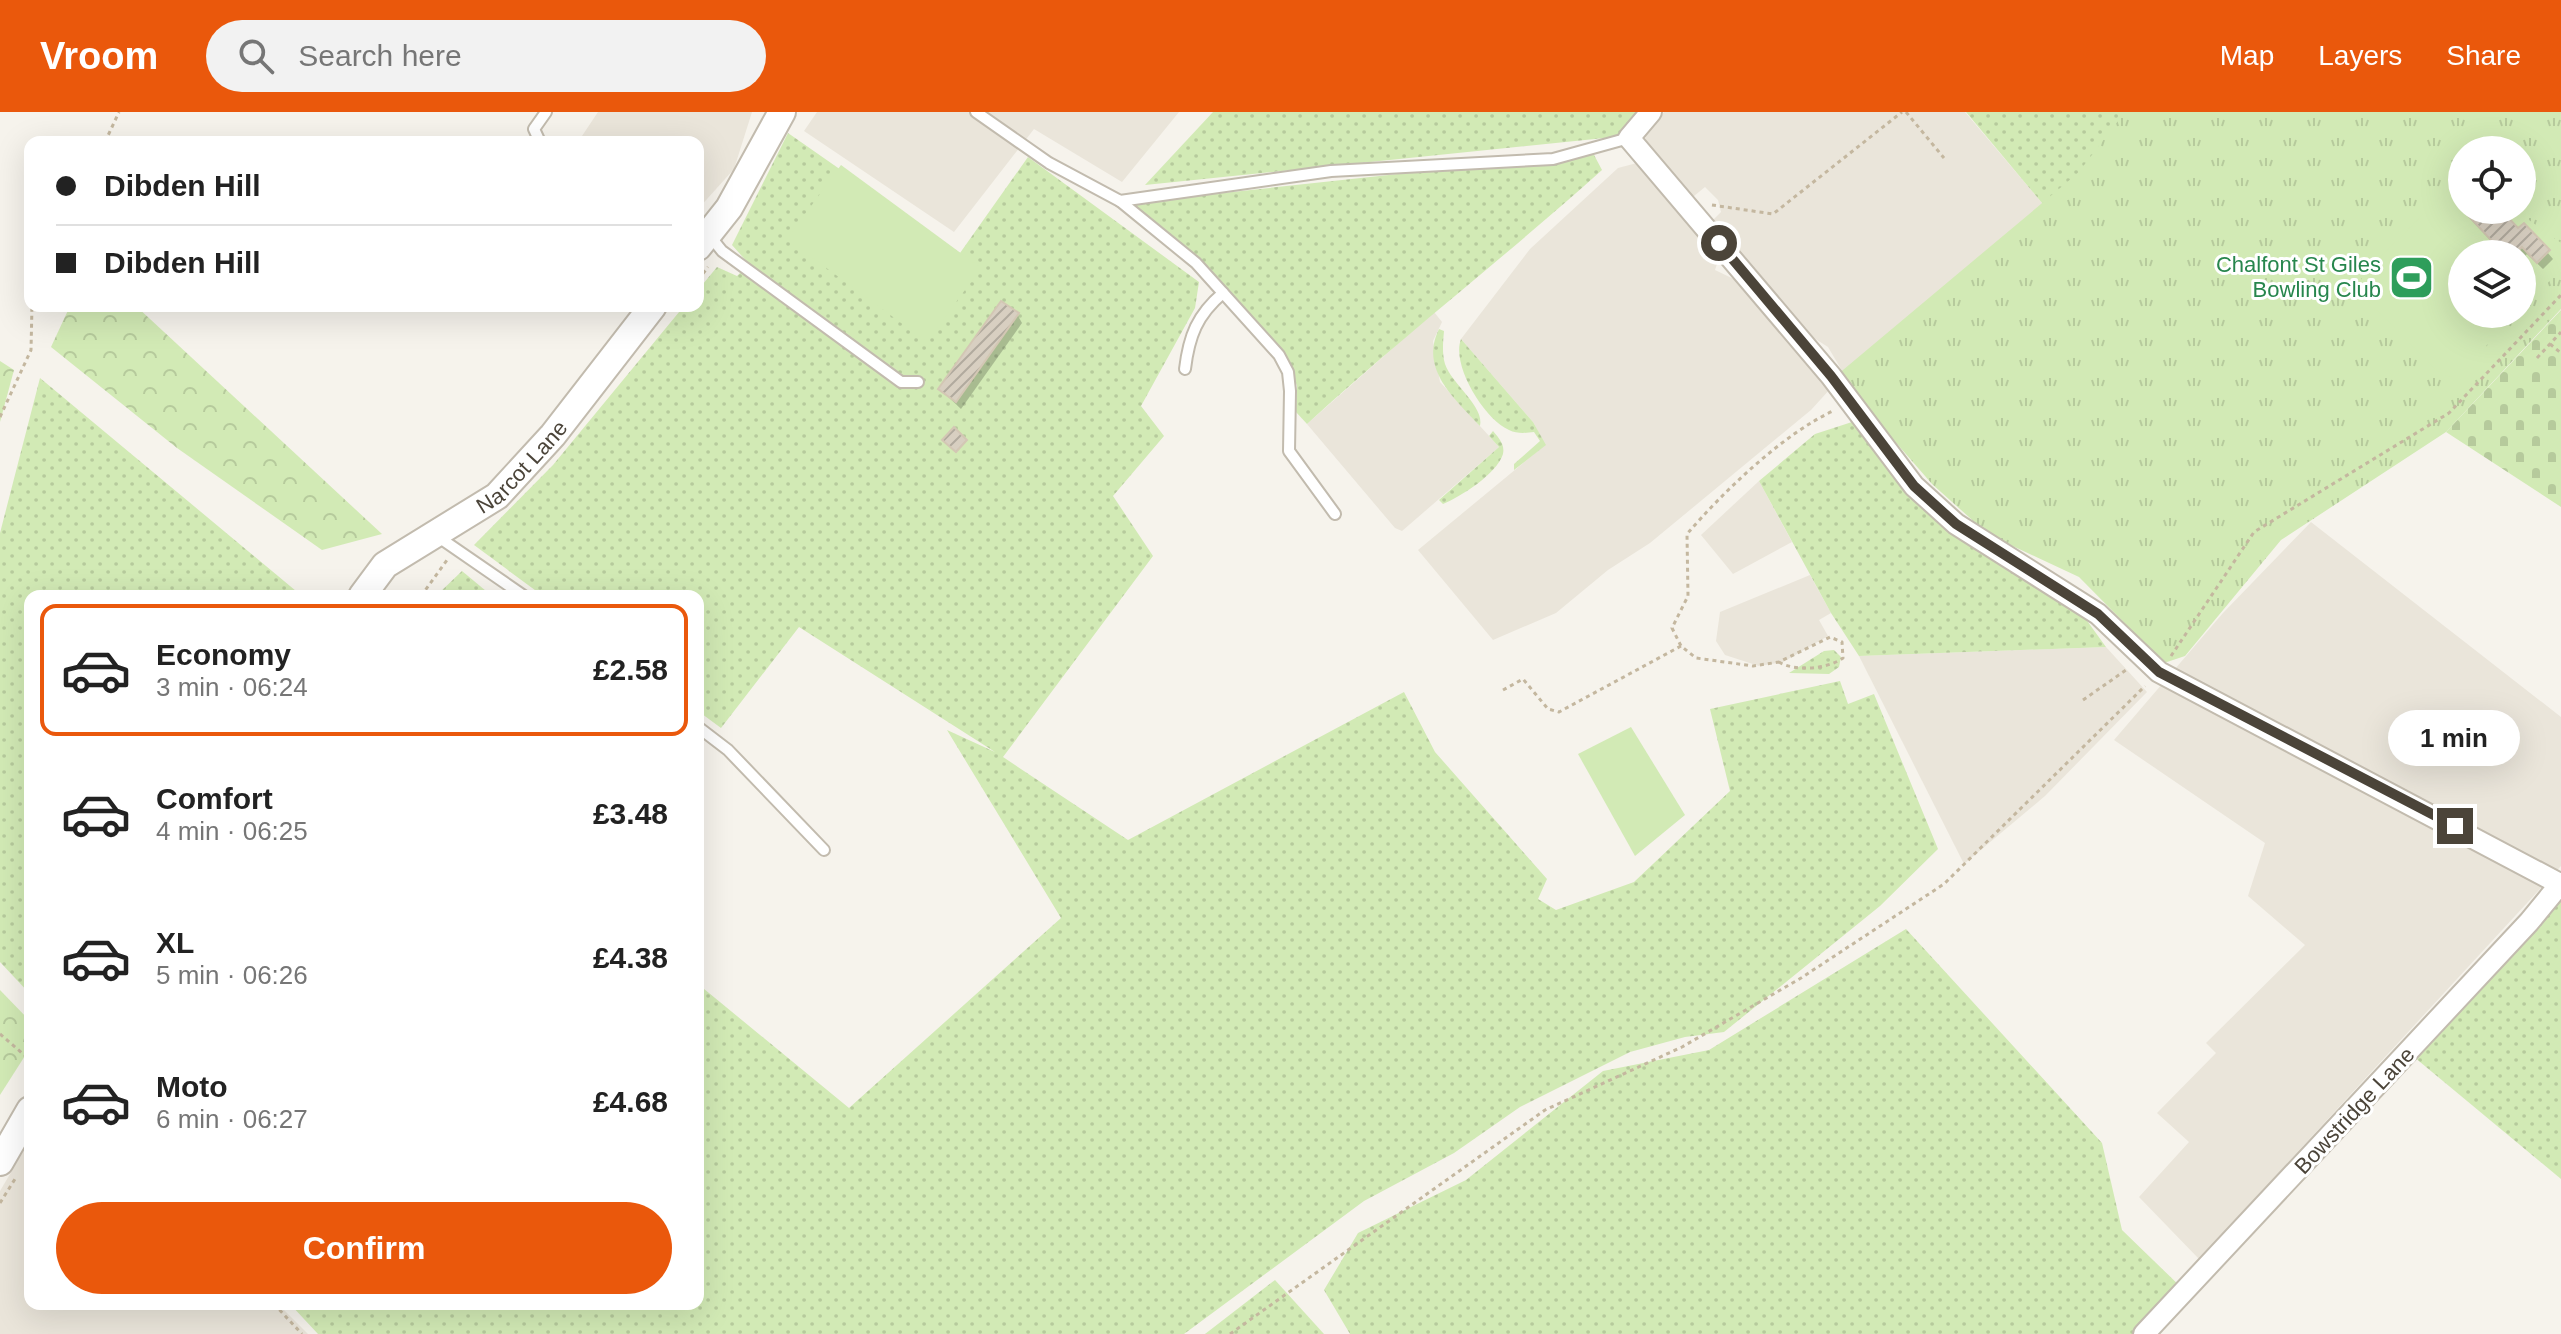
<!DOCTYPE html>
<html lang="en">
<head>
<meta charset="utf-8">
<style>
  body { margin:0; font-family:Arial,sans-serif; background:#f2f2f2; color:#222; height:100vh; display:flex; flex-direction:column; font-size:30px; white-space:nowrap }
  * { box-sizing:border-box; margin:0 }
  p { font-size:26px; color:#767676 }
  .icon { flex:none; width:44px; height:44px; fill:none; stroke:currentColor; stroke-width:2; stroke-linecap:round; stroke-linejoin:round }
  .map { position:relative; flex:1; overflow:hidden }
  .panel { position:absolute; left:24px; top:478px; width:680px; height:720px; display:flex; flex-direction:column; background:#fff; border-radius:16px; box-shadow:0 8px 32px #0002 }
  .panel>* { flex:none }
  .banner { position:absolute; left:24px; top:24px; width:680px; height:176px; border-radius:16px; box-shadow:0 8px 32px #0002; display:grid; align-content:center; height:176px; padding:0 32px; background:#fff }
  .fabs { position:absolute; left:2448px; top:24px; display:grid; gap:16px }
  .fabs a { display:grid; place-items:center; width:88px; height:88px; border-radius:50%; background:#fff; box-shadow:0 8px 32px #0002; font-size:40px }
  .end { position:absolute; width:36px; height:36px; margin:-18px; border:10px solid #4b4439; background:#fff; box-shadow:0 0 0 4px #fff }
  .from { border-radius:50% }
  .bubble { position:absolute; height:56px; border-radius:28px; background:#fff; box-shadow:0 8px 32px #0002; font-size:26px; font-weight:700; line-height:56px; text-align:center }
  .banner b { display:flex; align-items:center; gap:28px; height:76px; font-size:30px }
  .banner b+b { border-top:2px solid #e0e0e0 }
  .banner i { width:20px; height:20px; background:#222 }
  ul { padding:14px 0 0; list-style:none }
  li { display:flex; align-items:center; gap:24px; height:132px; margin:0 16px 12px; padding:0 16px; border:4px solid transparent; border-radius:16px }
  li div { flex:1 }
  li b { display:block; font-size:30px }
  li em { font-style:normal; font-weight:700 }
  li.active { border-color:#ea580c }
  li>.icon { width:72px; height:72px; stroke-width:1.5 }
  .primary-button { display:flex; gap:16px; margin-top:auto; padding:16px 32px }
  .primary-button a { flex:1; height:92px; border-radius:48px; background:#ea580c; color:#fff; font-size:32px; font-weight:700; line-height:92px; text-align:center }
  header { display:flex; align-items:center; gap:48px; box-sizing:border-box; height:112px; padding:0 40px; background:#ea580c; color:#fff }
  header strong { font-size:38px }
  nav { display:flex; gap:44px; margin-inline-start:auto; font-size:28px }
  .search { width:560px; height:72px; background:#f2f2f2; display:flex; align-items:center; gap:20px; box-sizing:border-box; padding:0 28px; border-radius:44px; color:#767676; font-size:30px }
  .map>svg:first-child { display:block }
</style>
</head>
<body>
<header>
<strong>Vroom</strong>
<div class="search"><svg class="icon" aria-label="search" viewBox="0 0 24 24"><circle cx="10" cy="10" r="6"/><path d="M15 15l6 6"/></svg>Search here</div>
<nav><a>Map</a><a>Layers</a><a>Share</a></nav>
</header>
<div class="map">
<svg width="2561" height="1222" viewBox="0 0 2561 1222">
  <defs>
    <pattern id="grass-dots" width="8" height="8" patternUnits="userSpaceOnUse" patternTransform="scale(2)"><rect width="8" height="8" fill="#d2eab5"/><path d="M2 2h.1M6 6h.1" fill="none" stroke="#b6ca9c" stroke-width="1.8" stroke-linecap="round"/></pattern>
    <pattern id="forest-crowns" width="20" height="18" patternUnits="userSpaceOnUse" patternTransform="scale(2)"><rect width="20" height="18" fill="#d2eab5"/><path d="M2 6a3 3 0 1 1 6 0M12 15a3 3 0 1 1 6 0" fill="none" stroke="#b6ca9c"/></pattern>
    <pattern id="cemetery-stones" width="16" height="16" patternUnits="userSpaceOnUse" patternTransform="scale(2)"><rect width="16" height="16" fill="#d2eab5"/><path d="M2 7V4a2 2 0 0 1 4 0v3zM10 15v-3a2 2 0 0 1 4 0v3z" fill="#b6ca9c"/></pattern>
    <pattern id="park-tufts" width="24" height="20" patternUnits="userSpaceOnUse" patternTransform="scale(2)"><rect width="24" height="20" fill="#d2eab5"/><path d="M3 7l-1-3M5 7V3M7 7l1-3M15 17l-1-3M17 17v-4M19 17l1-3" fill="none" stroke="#b6ca9c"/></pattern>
    <pattern id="building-hatch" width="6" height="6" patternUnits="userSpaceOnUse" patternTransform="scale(2)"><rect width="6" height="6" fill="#d8cfc1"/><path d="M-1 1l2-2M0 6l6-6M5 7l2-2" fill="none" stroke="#b1aa9e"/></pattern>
  </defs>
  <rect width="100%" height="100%" fill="#f6f3ec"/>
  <!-- residential -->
  <g fill="#eae5da">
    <polygon points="598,0 752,0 734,57 698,97 698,30 578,30"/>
    <polygon points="817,0 1179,0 1122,70 1034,17 954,120 804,19"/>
    <polygon points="1664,0 1965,0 2047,97 1844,262 1828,235 1806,221 1710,111 1721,100 1718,88 1705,75 1688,89 1647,41 1645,22"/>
    <polygon points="1637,51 1719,146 1715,158 1740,170 1831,276 1811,298 1650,431 1608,458 1556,501 1493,528 1418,438 1545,333 1533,310 1461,227 1530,137 1618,56"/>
    <polygon points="1434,200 1442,210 1433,229 1440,270 1499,335 1402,419 1395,416 1307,312"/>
    <polygon points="1759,369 1792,430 1733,462 1701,423"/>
    <polygon points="2311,410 2561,605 2561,754 2199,1147 2139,1085 2189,1030 2157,1001 2216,941 2206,931 2305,833 2248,784 2265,731 2114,628 2223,501"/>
    <polygon points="1810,463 1831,501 1819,508 1828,524 1783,550 1759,554 1725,543 1716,529 1720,500"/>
    <polygon points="2106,535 2147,580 2045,684 1964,752 1859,544"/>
    <polygon points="30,1028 30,1192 278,1192 308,1222 0,1222 0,1079"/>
  </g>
  <!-- grass -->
  <g fill="url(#grass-dots)">
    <polygon points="1213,0 1643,0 1624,24 1145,73"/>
    <polygon points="1966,0 2137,0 2047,97"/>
    <polygon points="788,21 960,141 1028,45 1199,170 1195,196 1141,294 1164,324 1113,384 1153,444 1003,645 1128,728 1404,580 1435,640 1547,767 1538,787 1556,798 1634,770 1730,679 1710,597 1840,569 1848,592 1874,582 1938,737 1880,794 1724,920 1685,925 1630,940 1520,995 1454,1041 1364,1089 1184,1222 318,1222 290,1192 698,1192 698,872 849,996 1061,806 947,618 995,640 799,515 721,616 698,599 698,484 543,484 474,433 553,353 684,194 698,194 698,178 717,155 737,164 749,152 732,133"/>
    <path d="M1593,41L1602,58C1505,145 1403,224 1307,312L1296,300L1297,274L1289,251L1225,175L1133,95L1139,90Z"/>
    <path d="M1439,217L1444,219C1443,230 1442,241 1445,252C1451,271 1485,295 1480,314C1455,287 1419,257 1439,217Z"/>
    <path d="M1461,227L1533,310L1546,333L1514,358V352L1540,329L1534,320C1526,321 1517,322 1509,318C1484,307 1451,253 1461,227Z"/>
    <polygon points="40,266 302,484 30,484 30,882 0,850 0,421"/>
    <polygon points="1852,310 1920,386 2080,499 2106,535 1859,544 1831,501 1759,369 1815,322"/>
    <path d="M1493,319C1499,326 1505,333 1503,342C1497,362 1460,385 1443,392L1439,388L1499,335L1489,324Z"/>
    <polygon points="462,459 492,484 436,484"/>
    <polygon points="1834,538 1841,545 1839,555 1829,562 1789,561 1824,539"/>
    <polygon points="2561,774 2561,1067 2408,940"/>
    <polygon points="1906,817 2102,1031 2122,1118 2185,1179 2144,1222 1350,1222 1324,1178 1358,1121 1466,1068 1603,959 1709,938"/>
    <polygon points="1275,1168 1324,1222 1205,1222"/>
  </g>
  <!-- forest -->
  <g fill="url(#forest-crowns)">
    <polygon points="70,194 136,194 382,422 322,438 177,336 51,235"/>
    <polygon points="0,249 14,258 0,310"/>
    <polygon points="0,878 30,909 30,936 0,983"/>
  </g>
  <!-- cemetery -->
  <polygon fill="url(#cemetery-stones)" points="2561,198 2561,395 2446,320"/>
  <!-- park -->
  <path fill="url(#park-tufts)" fill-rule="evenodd" d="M2125,0H2561V197L2446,320L2281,428L2185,544L2164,551L2079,465L1989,423L1932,372L1837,263L2078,61ZM2462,38H2522V98H2462ZM2462,142H2522V202H2462Z"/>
  <!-- garden -->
  <g fill="#d2eab5">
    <polygon points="841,53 981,156 927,230 787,127"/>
    <polygon points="2462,64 2462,98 2515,98 2561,131 2561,157 2522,198 2522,142 2462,142 2462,202 2518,202 2457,263 2450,265 2437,259 2363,184 2359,174 2363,162"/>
    <polygon points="1631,615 1685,703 1635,744 1578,642"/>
  </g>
  <!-- shadow -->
  <g fill="#0003">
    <polygon points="2462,85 2462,98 2457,90"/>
    <polygon points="2462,98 2499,98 2518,119 2524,113 2553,147 2543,157 2527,142 2522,147 2522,142 2503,142"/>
    <polygon points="1017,202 1022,211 961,297 941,278"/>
  </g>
  <!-- building -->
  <g fill="url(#building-hatch)" stroke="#d3c7b4" stroke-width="2">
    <polygon points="2463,98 2501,98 2518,116 2524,111 2550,138 2537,151 2522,135 2515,142 2504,142"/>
    <polygon points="1001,189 1019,201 956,290 938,277"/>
    <polygon points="954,315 967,328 956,340 942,328"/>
  </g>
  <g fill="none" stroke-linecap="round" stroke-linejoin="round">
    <defs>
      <g id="service">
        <polyline points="976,0 1049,51 1120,89 1331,59 1553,47 1629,26"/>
        <polyline points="540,30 534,17 546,0"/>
        <polyline points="1120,89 1196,151 1279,243 1288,260 1290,279 1289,339 1335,402"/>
        <polyline points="710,124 722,139 901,270 918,270"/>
        <path d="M1185,257C1189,224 1197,203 1223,181"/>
        <polyline points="437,424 524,484"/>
        <polyline points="698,615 728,638 824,738"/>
      </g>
      <g id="minor">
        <polyline points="1651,0 1629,26 1831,264 1914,374 1956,412 2098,502 2159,560 2560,772"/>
        <polyline points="2144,1222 2529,810 2561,771"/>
      </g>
      <g id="tertiary">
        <polyline points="698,135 729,96 782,0"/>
        <path id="s1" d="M362,484L385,453L497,384L553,323L653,194"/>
        <polyline points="0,1050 30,998"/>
      </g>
    </defs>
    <!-- service casing -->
    <use href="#service" stroke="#c2bbae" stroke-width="14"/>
    <!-- minor casing -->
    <use href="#minor" stroke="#c2bbae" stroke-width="24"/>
    <!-- tertiary casing -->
    <use href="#tertiary" stroke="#c2bbae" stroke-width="30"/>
    <!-- path -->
    <g stroke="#c4b79f" stroke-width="3" stroke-dasharray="4 4" stroke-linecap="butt">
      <polyline points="1906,0 1944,46"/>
      <polyline points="105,30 119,0"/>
      <polyline points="1712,93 1773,102 1902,0"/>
      <polyline points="698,168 708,155"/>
      <polyline points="2550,232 2561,241"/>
      <polyline points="2537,246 2561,220"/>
      <polyline points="0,305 31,238 32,194"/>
      <polyline points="421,484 447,448"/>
      <polyline points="2171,544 2254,420 2449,301 2561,183"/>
      <path d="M1779,550C1795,560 1828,557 1843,546L1842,530L1830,525L1779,550L1753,554L1696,546L1681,534L1672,516L1688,484L1687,422C1723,380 1783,322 1833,299"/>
      <polyline points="1503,578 1523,567 1548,597 1559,600 1681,534"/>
      <polyline points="2083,588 2126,558"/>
      <polyline points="0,922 30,948"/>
      <polyline points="0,1091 15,1067"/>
      <polyline points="274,1192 302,1222"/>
      <polyline points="1230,1222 1545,998 1682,935 1801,866 1944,772 2145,574"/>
    </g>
    <!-- service -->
    <use href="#service" stroke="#fff" stroke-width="10"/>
    <!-- minor -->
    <use href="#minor" stroke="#fff" stroke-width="20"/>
    <!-- tertiary -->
    <use href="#tertiary" stroke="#fff" stroke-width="26"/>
  </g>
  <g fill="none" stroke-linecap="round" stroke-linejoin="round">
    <!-- route -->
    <polyline stroke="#4b4439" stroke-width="10" points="1719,131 1831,264 1914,374 1956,412 2098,502 2159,560 2455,714"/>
  </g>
  <!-- icons -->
  <defs>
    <symbol id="stadium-square" viewBox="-11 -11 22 22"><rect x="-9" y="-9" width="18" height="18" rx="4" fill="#2e9e5b" stroke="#fff"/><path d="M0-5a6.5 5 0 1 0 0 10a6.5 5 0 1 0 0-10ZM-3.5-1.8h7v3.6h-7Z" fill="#fff"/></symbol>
  </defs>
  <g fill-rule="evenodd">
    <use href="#stadium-square" x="2386" y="140" width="51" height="51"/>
  </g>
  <g text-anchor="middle" stroke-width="6" stroke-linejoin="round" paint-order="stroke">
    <!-- leisure labels -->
    <g font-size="22" fill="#27864d" stroke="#fff" text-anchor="end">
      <text x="2381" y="160">Chalfont St Giles<tspan x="2381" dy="25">Bowling Club</tspan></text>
    </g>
    <!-- street labels -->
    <g font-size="22" fill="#4b4439" stroke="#fff">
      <text dy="8" stroke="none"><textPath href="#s1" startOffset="208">Narcot Lane</textPath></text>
      <text transform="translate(2354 998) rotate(-47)" y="8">Bowstridge Lane</text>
    </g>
  </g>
</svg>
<div class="fabs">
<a><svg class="icon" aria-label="locate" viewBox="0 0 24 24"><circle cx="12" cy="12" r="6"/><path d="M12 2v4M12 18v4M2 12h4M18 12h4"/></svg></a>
<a><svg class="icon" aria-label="layers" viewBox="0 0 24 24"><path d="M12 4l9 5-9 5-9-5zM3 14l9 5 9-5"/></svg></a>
</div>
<i class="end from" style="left:1719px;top:131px"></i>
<i class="end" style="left:2455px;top:714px"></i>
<div class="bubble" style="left:2388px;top:598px;width:132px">1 min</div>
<div class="banner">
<b><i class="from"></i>Dibden Hill</b>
<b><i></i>Dibden Hill</b>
</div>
<section class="panel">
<ul>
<li class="active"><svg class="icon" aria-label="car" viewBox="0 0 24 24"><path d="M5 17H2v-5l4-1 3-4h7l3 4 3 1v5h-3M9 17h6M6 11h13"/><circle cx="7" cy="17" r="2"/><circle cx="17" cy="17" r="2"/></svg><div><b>Economy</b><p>3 min · 06:24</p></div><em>£2.58</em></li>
<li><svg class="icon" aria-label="car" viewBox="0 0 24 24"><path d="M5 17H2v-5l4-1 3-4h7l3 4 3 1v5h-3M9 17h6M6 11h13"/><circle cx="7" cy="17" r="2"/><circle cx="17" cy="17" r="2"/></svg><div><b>Comfort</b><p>4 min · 06:25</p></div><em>£3.48</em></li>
<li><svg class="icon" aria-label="car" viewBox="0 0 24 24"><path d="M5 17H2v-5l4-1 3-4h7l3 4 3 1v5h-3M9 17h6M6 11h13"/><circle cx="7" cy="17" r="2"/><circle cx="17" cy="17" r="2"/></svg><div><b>XL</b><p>5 min · 06:26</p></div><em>£4.38</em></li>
<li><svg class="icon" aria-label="car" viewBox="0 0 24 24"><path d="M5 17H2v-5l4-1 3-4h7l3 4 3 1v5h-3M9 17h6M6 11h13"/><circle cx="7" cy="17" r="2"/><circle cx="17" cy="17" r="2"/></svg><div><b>Moto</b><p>6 min · 06:27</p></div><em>£4.68</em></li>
</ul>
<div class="primary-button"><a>Confirm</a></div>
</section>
</div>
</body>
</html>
